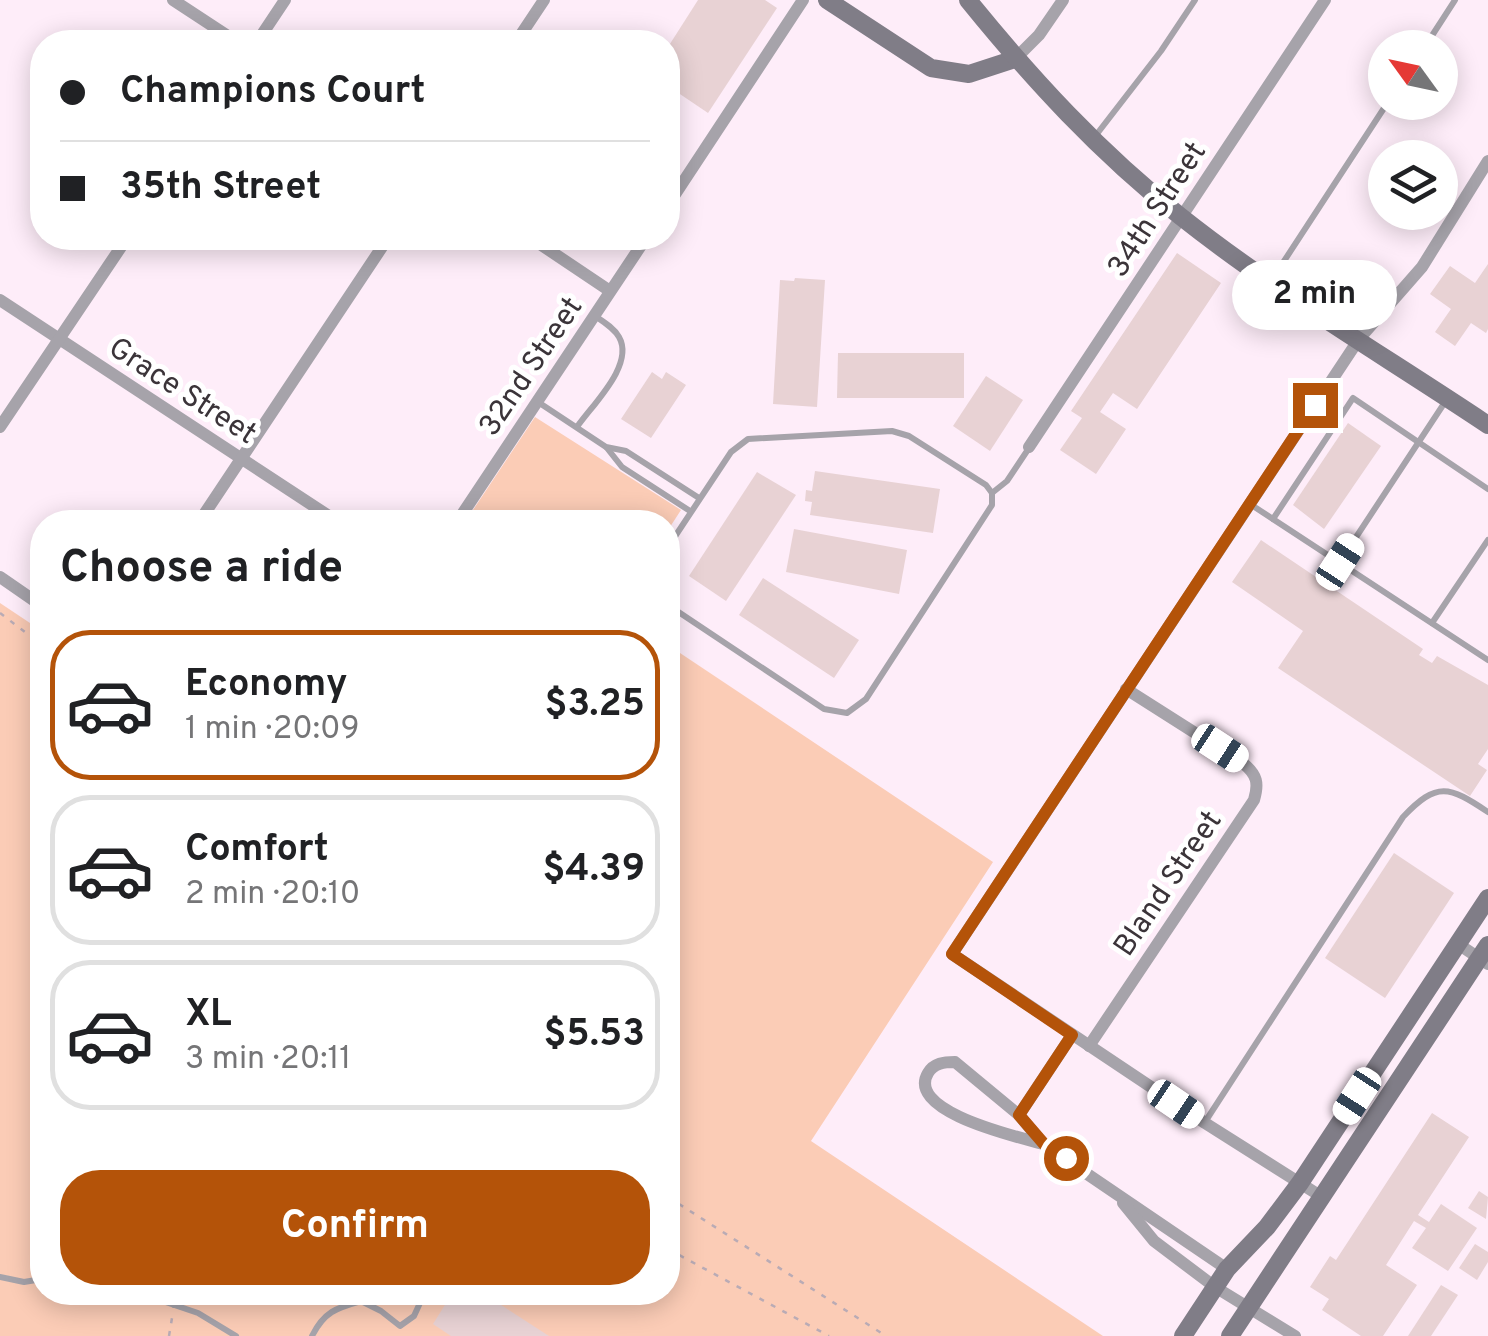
<!DOCTYPE html>
<html lang="en">
<head>
<meta charset="utf-8">
<style>
  body { margin:0; font-family:Overpass,sans-serif; background:#f6f6f6; color:#202124; height:100vh; display:flex; flex-direction:column; font-size:38px; white-space:nowrap }
  * { box-sizing:border-box; margin:0 }
  p { font-size:32px; color:#757577 }
  .icon { flex:none; width:55px; height:55px; fill:none; stroke:currentColor; stroke-width:2; stroke-linecap:round; stroke-linejoin:round }
  .map { position:relative; flex:1; overflow:hidden }
  .details { position:absolute; left:30px; top:510px; width:650px; height:795px; display:flex; flex-direction:column; background:#fff; border-radius:40px; box-shadow:0 5px 25px #0003 }
  .details>* { flex:none }
  .hud { position:absolute; left:30px; top:30px; width:650px; height:220px; border-radius:40px; box-shadow:0 5px 25px #0003; display:grid; align-content:center; height:220px; padding:0 30px; background:#fff }
  .needle { width:65px; rotate:303deg }
  .tools { position:absolute; left:1368px; top:30px; display:grid; gap:20px }
  .tools a { display:grid; place-items:center; width:90px; height:90px; border-radius:50%; background:#fff; box-shadow:0 5px 25px #0003; font-size:50px }
  .end { position:absolute; width:45px; height:45px; margin:-22px; border:12px solid #b45309; background:#fff; box-shadow:0 0 0 5px #fff }
  .from { border-radius:50% }
  .bubble { position:absolute; height:70px; border-radius:35px; background:#fff; box-shadow:0 5px 25px #0003; font-size:32px; font-weight:700; line-height:70px; text-align:center }
  .car { position:absolute; width:30px; height:60px; margin:-30px -15px; border-radius:12px; box-shadow:0 0 8px 2px #0007; background:linear-gradient(#fff 24%,#345 0 40%,#fff 0 76%,#345 0 86%,#fff 0) }
  .hud b { display:flex; align-items:center; gap:35px; height:95px; font-size:38px }
  .hud b+b { border-top:2px solid #e0e0e0 }
  .hud i { width:25px; height:25px; background:#202124 }
  ul { padding:0; list-style:none }
  li { display:flex; align-items:center; gap:30px; height:150px; margin:0 20px 15px; padding:0 10px; border:5px solid #e0e0e0; border-radius:40px }
  li div { flex:1 }
  li b { display:block; font-size:38px }
  li em { font-style:normal; font-weight:700 }
  li.selected { border-color:#b45309 }
  li>.icon { width:90px; height:90px; stroke-width:1.5 }
  h2 { padding:0 30px; font-size:45px; line-height:120px }
  .primary-button { display:flex; gap:20px; margin-top:auto; padding:20px 30px }
  .primary-button a { flex:1; height:115px; border-radius:40px; background:#b45309; color:#fff; font-size:40px; font-weight:700; line-height:115px; text-align:center }
  .map>svg:first-child { display:block }
</style>
</head>
<body>
<div class="map">
<svg width="1488" height="1336" viewBox="0 0 1488 1336">
  <rect width="100%" height="100%" fill="#feedf9"/>
  <!-- green -->
  <g fill="#fbccb6">
    <polygon points="535,417 681,510 668,530 668,522 465,522"/>
    <polygon points="0,603 42,631 42,1292 668,1292 668,645 993,862 811,1141 1103,1336 0,1336"/>
  </g>
  <!-- building -->
  <g fill="#e8d2d4">
    <polygon points="698,0 765,0 777,8 708,113 668,86 668,47"/>
    <polygon points="1177,253 1221,283 1137,409 1113,393 1100,412 1126,429 1096,474 1060,450 1082,418 1071,411"/>
    <polygon points="1488,264 1488,329 1486,333 1471,323 1455,346 1435,332 1451,309 1430,294 1450,266 1475,283"/>
    <polygon points="795,278 825,280 817,407 773,404 780,280 794,281"/>
    <polygon points="838,353 964,353 964,398 837,398"/>
    <polygon points="652,372 662,379 666,372 686,385 651,438 621,419"/>
    <polygon points="986,376 1023,400 990,451 953,426"/>
    <polygon points="1348,423 1381,446 1324,529 1293,505"/>
    <polygon points="815,471 940,489 933,533 810,515 812,502 805,501 806,490 812,491"/>
    <polygon points="757,472 796,495 726,601 689,576"/>
    <polygon points="794,529 907,550 899,594 786,572"/>
    <polygon points="1261,540 1423,649 1419,655 1432,663 1437,656 1488,685 1488,749 1478,764 1487,770 1470,796 1278,668 1303,631 1232,582"/>
    <polygon points="763,578 859,640 834,678 739,615"/>
    <polygon points="1394,853 1454,893 1385,998 1325,958"/>
    <polygon points="1432,1113 1469,1137 1418,1215 1429,1222 1441,1204 1477,1228 1448,1271 1412,1248 1426,1228 1414,1221 1386,1265 1417,1285 1383,1336 1361,1336 1322,1310 1329,1299 1310,1287 1330,1256 1336,1260"/>
    <polygon points="1479,1191 1488,1197 1486,1219 1468,1208"/>
    <polygon points="1475,1244 1488,1252 1488,1262 1477,1280 1459,1268"/>
    <polygon points="1441,1285 1458,1295 1431,1336 1408,1336"/>
    <polygon points="453,1292 481,1292 549,1336 451,1336 433,1324"/>
  </g>
  <g fill="none" stroke-linecap="round" stroke-linejoin="round">
    <!-- path -->
    <g stroke="#b9abb5" stroke-width="2.5" stroke-dasharray="5 8" stroke-linecap="butt">
      <polyline points="0,613 42,645"/>
      <polyline points="668,1197 886,1336"/>
      <polyline points="668,1249 829,1336"/>
      <polyline points="169,1336 172,1318"/>
    </g>
    <!-- lane -->
    <g stroke="#a6a3aa" stroke-width="6">
      <polyline points="1424,48 1455,0"/>
      <polyline points="1093,139 1161,51 1195,0"/>
      <polyline points="1271,281 1388,102"/>
      <polyline points="538,402 606,447 626,451 699,498"/>
      <path d="M577,427C592,405 635,365 619,337C614,328 604,322 595,316"/>
      <polyline points="607,448 622,467 690,511"/>
      <polyline points="992,493 1007,481 1029,448"/>
      <polyline points="1250,504 1488,660"/>
      <polyline points="1273,519 1353,398 1488,489"/>
      <polyline points="668,547 731,452 748,439 892,431 909,436 986,485 992,493 992,505 866,699 847,713 824,709 668,605"/>
      <polyline points="1339,563 1447,399"/>
      <polyline points="1432,623 1488,540"/>
      <path d="M1205,1122L1403,817C1437,781 1449,786 1488,812"/>
      <polyline points="0,1277 24,1282 42,1279"/>
      <polyline points="136,1292 198,1313 236,1336"/>
      <polyline points="174,1305 176,1292"/>
      <path d="M312,1336C324,1312 336,1308 361,1301L381,1311L400,1326L414,1316L425,1292"/>
    </g>
    <!-- street -->
    <g stroke="#a6a3aa" stroke-width="12">
      <polyline points="173,0 237,42"/>
      <polyline points="257,42 285,0"/>
      <polyline points="516,42 544,0"/>
      <polyline points="1015,59 1039,35 1063,0"/>
      <polyline points="668,205 803,0"/>
      <polyline points="531,238 610,291"/>
      <polyline points="0,300 338,522"/>
      <polyline points="0,427 127,238"/>
      <polyline points="1029,447 1325,0"/>
      <polyline points="199,522 388,238"/>
      <polyline points="457,522 646,238"/>
      <polyline points="0,577 42,606"/>
      <polyline points="1458,944 1488,964"/>
      <path d="M1089,1046L1254,800C1259,783 1257,775 1244,764L1126,689"/>
      <polyline points="1019,1115 1072,1035"/>
      <path d="M1043,1144C1019,1137 905,1112 928,1073C934,1063 944,1062 955,1062L1019,1115L1043,1144L1227,1269"/>
      <polyline points="1322,1197 1205,1123 952,954 1359,339 1422,267 1488,161"/>
      <polyline points="1123,1203 1154,1241 1215,1287 1295,1336"/>
    </g>
    <!-- secondary -->
    <g stroke="#807d87" stroke-width="18">
      <polyline points="827,0 931,68 969,74 1015,59"/>
      <path d="M968,0C1032,79 1100,153 1180,216C1277,293 1385,356 1488,425"/>
      <polyline points="1183,1336 1227,1269 1267,1227 1300,1183 1488,898"/>
      <polyline points="1230,1336 1488,945"/>
    </g>
  </g>
  <g fill="none" stroke-linecap="round" stroke-linejoin="round">
    <!-- route -->
    <polyline stroke="#b45309" stroke-width="12" points="1066,1158 1044,1144 1019,1115 1072,1035 952,954 1315,405"/>
  </g>
  <g text-anchor="middle" stroke-width="10" stroke-linejoin="round" paint-order="stroke">
    <!-- street labels -->
    <g font-size="30" fill="#3b3439" stroke="#fff">
      <text transform="translate(1156 209) rotate(-57)" y="10">34th Street</text>
      <text transform="translate(530 366) rotate(-56)" y="10">32nd Street</text>
      <text transform="translate(183 390) rotate(33)" y="10">Grace Street</text>
      <text transform="translate(1167 883) rotate(-56)" y="10">Bland Street</text>
    </g>
  </g>
</svg>
<div class="tools">
<a><svg class="needle" viewBox="-14 -14 28 28"><path d="M0-13l5 13h-10z" fill="#e53935"/><path d="M0 13l5-13h-10z" fill="#757577"/></svg></a>
<a><svg class="icon" aria-label="layers" viewBox="0 0 24 24"><path d="M12 4l9 5-9 5-9-5zM3 14l9 5 9-5"/></svg></a>
</div>
<i class="end from" style="left:1066px;top:1158px"></i>
<i class="end" style="left:1315px;top:405px"></i>
<div class="bubble" style="left:1232px;top:260px;width:165px">2 min</div>
<i class="car" style="left:1340px;top:562px;rotate:33deg"></i>
<i class="car" style="left:1220px;top:748px;rotate:123deg"></i>
<i class="car" style="left:1357px;top:1096px;rotate:213deg"></i>
<i class="car" style="left:1176px;top:1104px;rotate:124deg"></i>
<div class="hud">
<b><i class="from"></i>Champions Court</b>
<b><i></i>35th Street</b>
</div>
<section class="details">
<h2>Choose a ride</h2>
<ul>
<li class="selected"><svg class="icon" aria-label="car" viewBox="0 0 24 24"><path d="M5 17H2v-5l4-1 3-4h7l3 4 3 1v5h-3M9 17h6M6 11h13"/><circle cx="7" cy="17" r="2"/><circle cx="17" cy="17" r="2"/></svg><div><b>Economy</b><p>1 min · 20:09</p></div><em>$3.25</em></li>
<li><svg class="icon" aria-label="car" viewBox="0 0 24 24"><path d="M5 17H2v-5l4-1 3-4h7l3 4 3 1v5h-3M9 17h6M6 11h13"/><circle cx="7" cy="17" r="2"/><circle cx="17" cy="17" r="2"/></svg><div><b>Comfort</b><p>2 min · 20:10</p></div><em>$4.39</em></li>
<li><svg class="icon" aria-label="car" viewBox="0 0 24 24"><path d="M5 17H2v-5l4-1 3-4h7l3 4 3 1v5h-3M9 17h6M6 11h13"/><circle cx="7" cy="17" r="2"/><circle cx="17" cy="17" r="2"/></svg><div><b>XL</b><p>3 min · 20:11</p></div><em>$5.53</em></li>
</ul>
<div class="primary-button"><a>Confirm</a></div>
</section>
</div>
</body>
</html>
